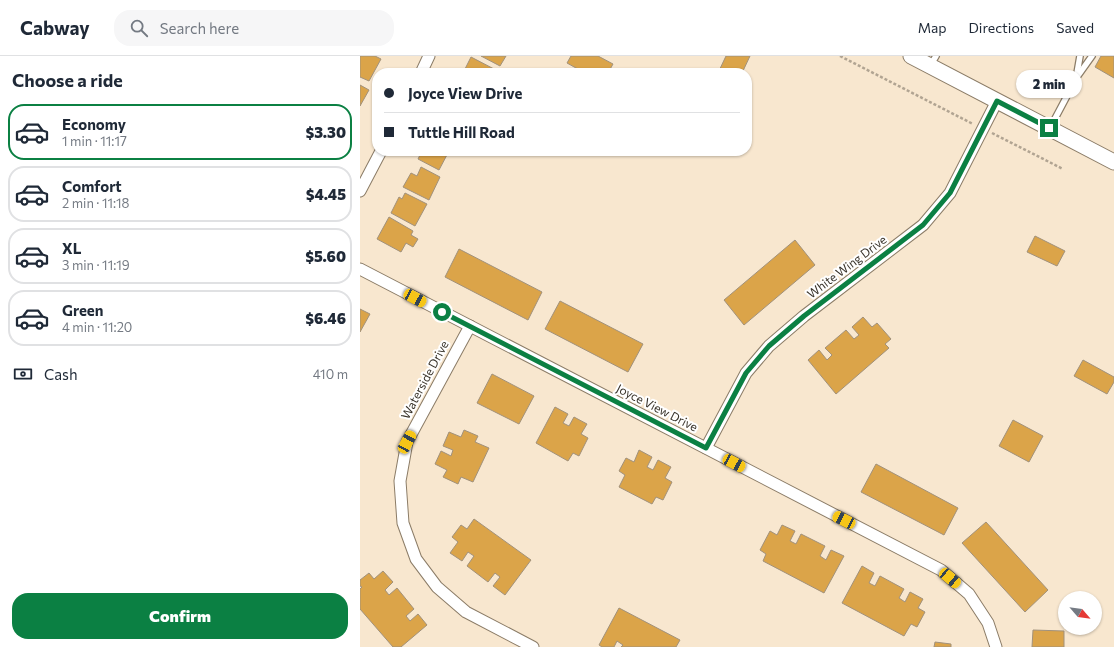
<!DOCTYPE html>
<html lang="en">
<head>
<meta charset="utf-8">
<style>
  body { margin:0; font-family:Commissioner,sans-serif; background:#f6f6f7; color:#1f2937; height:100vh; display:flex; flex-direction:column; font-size:15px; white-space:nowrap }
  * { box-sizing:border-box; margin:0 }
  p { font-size:13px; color:#747a83 }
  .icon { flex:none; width:22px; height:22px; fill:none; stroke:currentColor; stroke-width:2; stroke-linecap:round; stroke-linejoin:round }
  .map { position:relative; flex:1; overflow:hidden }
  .side { display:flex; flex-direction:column; background:#fff; width:360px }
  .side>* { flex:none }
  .top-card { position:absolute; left:12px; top:12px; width:380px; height:88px; border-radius:16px; box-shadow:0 1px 3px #0004; display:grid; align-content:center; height:88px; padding:0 12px; background:#fff }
  .needle { width:26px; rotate:118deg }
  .tools { position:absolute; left:698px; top:535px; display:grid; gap:8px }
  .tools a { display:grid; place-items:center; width:44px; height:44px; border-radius:50%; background:#fff; box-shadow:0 1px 3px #0004; font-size:20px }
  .end { position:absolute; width:18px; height:18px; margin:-9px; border:5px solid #0b8043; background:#fff; box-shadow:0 0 0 2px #fff }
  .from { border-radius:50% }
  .bubble { position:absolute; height:28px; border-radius:14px; background:#fff; box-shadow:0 1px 3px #0004; font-size:13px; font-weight:800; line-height:28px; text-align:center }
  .car { position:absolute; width:12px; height:24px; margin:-12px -6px; border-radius:5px; box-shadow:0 0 3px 1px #0007; background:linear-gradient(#f5c518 24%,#345 0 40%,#f5c518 0 76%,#345 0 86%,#f5c518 0) }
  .top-card b { display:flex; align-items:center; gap:14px; height:38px; font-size:15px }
  .top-card b+b { border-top:1px solid #e0e1e3 }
  .top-card i { width:10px; height:10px; background:#1f2937 }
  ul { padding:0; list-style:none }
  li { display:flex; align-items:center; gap:12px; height:56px; margin:0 8px 6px; padding:0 4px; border:2px solid #e0e1e3; border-radius:16px }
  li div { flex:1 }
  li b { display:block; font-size:15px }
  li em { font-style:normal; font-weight:800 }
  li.selected { border-color:#0b8043 }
  li>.icon { width:36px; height:36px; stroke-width:1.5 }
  h2 { padding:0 12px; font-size:18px; line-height:48px }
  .pay { display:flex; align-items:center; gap:10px; height:44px; padding:0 12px; font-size:15px }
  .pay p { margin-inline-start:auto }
  .primary-button { display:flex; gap:8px; margin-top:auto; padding:8px 12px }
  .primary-button a { flex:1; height:46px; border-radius:16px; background:#0b8043; color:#fff; font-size:16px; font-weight:800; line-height:46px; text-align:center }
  header { display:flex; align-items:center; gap:24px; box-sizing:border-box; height:56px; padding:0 20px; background:#fff; border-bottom:1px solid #e0e1e3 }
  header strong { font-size:19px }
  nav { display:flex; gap:22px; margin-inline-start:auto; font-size:14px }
  .search { width:280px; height:36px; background:#f6f6f7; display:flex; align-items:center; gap:10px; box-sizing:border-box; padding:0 14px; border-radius:16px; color:#747a83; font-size:15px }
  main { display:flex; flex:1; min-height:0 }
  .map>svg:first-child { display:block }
</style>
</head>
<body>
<header>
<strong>Cabway</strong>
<div class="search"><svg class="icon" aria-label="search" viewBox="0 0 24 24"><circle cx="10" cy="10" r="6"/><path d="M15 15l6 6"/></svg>Search here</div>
<nav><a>Map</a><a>Directions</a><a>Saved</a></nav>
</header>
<main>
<section class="side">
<h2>Choose a ride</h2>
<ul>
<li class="selected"><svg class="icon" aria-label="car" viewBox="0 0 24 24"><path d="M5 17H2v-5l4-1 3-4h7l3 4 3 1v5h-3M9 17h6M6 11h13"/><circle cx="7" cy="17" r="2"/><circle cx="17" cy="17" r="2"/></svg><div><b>Economy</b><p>1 min · 11:17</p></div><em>$3.30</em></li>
<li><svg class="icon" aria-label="car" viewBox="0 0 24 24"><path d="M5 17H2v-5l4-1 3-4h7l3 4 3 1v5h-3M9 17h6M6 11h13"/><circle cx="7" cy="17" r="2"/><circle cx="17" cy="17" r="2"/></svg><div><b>Comfort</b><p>2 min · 11:18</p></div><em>$4.45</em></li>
<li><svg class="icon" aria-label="car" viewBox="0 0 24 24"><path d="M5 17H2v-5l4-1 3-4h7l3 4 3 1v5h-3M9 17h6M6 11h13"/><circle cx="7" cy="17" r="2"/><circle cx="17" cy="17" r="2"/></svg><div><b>XL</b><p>3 min · 11:19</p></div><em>$5.60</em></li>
<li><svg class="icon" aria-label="car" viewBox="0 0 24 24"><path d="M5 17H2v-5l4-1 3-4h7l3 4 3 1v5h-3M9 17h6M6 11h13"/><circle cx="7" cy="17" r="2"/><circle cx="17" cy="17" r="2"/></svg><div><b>Green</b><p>4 min · 11:20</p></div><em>$6.46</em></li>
</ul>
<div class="pay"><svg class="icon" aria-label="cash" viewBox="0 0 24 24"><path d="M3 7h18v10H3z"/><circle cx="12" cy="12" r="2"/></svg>Cash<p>410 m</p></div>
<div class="primary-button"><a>Confirm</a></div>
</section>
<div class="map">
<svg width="754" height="591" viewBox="0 0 754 591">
  <rect width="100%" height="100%" fill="#f8e7cf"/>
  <!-- building -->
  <g fill="#dba449" stroke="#a1917b">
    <polygon points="0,0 15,0 21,3 9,25 0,21"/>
    <polygon points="121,0 146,0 140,10"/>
    <polygon points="211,0 238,0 253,8 248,17 225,17 207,7"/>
    <polygon points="366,0 390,0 382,17 358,17"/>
    <polygon points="741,0 754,0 754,22 735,11"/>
    <polygon points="111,1 134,13 132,17 103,17"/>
    <polygon points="0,29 9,34 0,50"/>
    <polygon points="62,95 89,95 79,114 58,103"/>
    <polygon points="61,111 80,121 69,144 43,131 51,117 57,120"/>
    <polygon points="45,137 67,148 55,170 31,157 39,141 42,143"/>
    <polygon points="29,161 53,175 51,179 58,183 53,191 46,187 41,196 17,183"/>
    <polygon points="675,180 705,195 697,210 667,196"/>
    <polygon points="435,184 455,209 384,269 364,244"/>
    <polygon points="99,193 182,236 168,264 85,221"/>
    <polygon points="200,245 283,288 268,316 185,273"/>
    <polygon points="0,253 10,258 0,276"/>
    <polygon points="503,261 512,271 517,267 531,283 525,288 529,292 476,338 448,304 459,294 467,304 472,299 465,292 486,274 494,283 499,279 492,271"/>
    <polygon points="723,304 754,321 754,326 747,338 714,320"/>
    <polygon points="132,318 174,340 159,368 117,347"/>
    <polygon points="195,351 208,358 203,367 209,370 214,361 227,368 221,378 228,382 219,400 213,397 208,405 176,387"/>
    <polygon points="653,364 683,380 669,406 639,390"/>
    <polygon points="104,374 118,380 115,386 129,392 113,426 101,421 98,428 83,421 87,414 75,408 81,395 91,400 93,394 83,390 89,376 101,381"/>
    <polygon points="279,394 292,401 287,411 293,414 298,404 311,411 305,422 312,426 303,444 296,441 292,448 259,431 265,419 259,415 266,402 274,406"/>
    <polygon points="516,408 598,452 584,479 501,436"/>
    <polygon points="114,463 171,504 145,539 133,530 140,521 135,517 128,526 107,510 114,500 108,496 102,505 90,497 98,486 92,481 101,469 107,473"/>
    <polygon points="626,466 688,534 665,556 602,487"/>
    <polygon points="422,469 435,475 430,485 436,488 441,478 465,490 460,500 466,504 471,494 484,500 464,537 403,505 406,498 400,494 410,475 417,479"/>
    <polygon points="502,510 514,517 509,527 515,530 520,520 544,533 539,542 545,546 550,536 563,543 558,552 565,556 557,571 551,568 544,580 482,547"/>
    <polygon points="23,515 33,526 25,534 29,539 37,532 54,553 46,560 50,565 58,558 67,569 41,591 33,591 0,553 0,533 2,531 0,530 0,524 9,517 14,523"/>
    <polygon points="259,552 320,584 316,591 261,591 263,589 257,585 254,591 242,591 239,589"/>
    <polygon points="673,574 704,575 704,591 672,591"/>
    <polygon points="575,586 591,588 591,591 574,591"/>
  </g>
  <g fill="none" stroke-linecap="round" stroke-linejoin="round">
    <defs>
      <g id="lane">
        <polyline points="570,10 576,0"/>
        <polyline points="717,21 732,0"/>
        <polyline points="690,72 716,23 720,0"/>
      </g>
      <g id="street">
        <polyline points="61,17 69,0"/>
        <polyline points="0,135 21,95"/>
        <polyline points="0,213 581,514 609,538 628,567 636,591"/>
        <polyline points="110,270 47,386 40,425 43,467 56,503 77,531 106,556 173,591"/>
        <polyline points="346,392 386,317 409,290 444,260 563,169 590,137 637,45"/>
      </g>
      <polyline id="secondary" points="551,0 754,106"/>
    </defs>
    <!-- lane casing -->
    <use href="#lane" stroke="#8b7c67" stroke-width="8"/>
    <!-- street casing -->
    <use href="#street" stroke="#8b7c67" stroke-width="13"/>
    <!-- secondary casing -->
    <use href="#secondary" stroke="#8b7c67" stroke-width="17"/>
    <!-- path -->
    <g stroke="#b1a492" stroke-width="2.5" stroke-dasharray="3 2" stroke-linecap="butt">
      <polyline points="480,0 613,68"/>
      <polyline points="632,77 703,113"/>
    </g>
    <!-- lane -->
    <use href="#lane" stroke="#fff" stroke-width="5.5"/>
    <!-- street -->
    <use href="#street" stroke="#fff" stroke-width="11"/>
    <!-- secondary -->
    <use href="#secondary" stroke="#fff" stroke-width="15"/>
  </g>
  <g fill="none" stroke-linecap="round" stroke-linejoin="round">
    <!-- route -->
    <polyline stroke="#0b8043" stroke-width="5" points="82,256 346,392 386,317 409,290 444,260 563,169 590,137 637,45 689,72"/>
  </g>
  <g text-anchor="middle" stroke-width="4" stroke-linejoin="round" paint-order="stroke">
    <!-- street labels -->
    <g font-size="12" fill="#39332a" stroke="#fff">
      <text transform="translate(487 211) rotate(-37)" y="4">White Wing Drive</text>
      <text transform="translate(65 324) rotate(-62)" y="4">Waterside Drive</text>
      <text transform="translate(297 352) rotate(27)" y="4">Joyce View Drive</text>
    </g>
  </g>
</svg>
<div class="tools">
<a><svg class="needle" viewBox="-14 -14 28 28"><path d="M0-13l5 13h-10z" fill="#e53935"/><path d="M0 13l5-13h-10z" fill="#747a83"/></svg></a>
</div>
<i class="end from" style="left:82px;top:256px"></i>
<i class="end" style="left:689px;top:72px"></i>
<div class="bubble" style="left:656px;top:14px;width:66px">2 min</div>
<i class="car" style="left:55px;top:242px;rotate:118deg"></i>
<i class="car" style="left:47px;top:386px;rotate:28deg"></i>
<i class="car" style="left:374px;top:407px;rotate:118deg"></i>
<i class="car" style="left:484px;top:464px;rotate:297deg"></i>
<i class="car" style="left:590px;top:522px;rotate:130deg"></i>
<div class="top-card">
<b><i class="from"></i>Joyce View Drive</b>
<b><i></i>Tuttle Hill Road</b>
</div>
</div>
</main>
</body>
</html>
